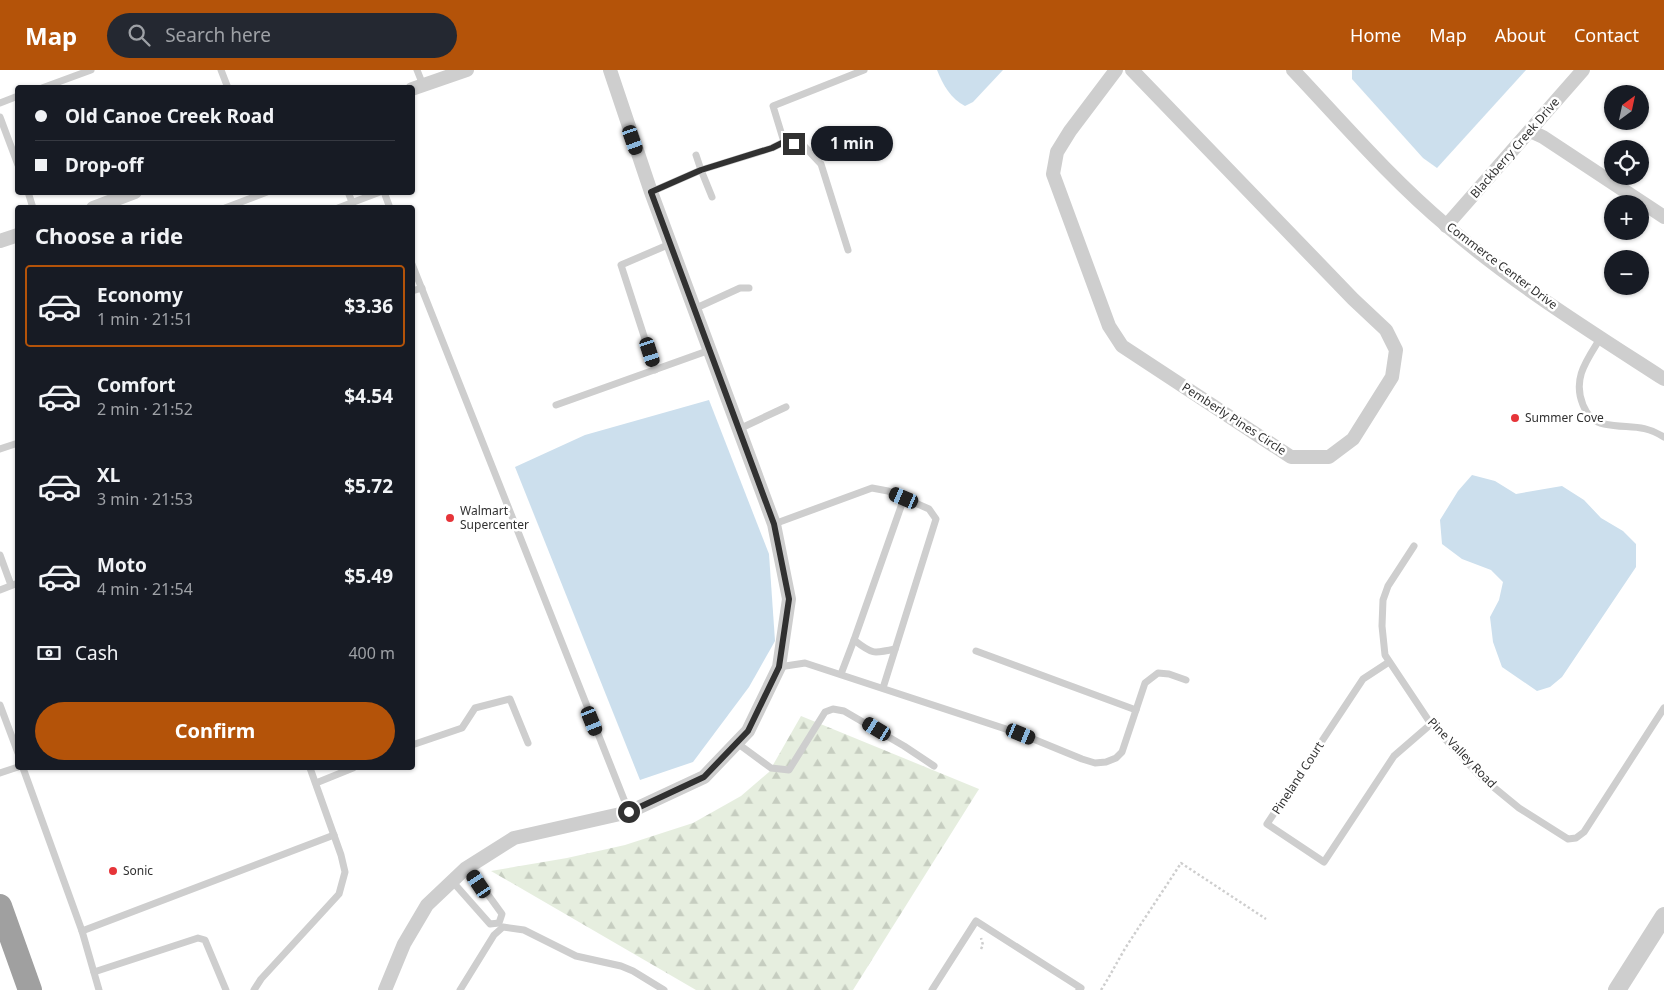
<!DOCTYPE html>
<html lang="en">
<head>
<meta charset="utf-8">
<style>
  body { margin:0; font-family:"Noto Sans",sans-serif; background:#242831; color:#f1f3f6; height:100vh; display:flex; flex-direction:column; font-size:19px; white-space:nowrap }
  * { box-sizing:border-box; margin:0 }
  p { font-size:16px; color:#9ea1a6 }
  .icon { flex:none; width:28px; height:28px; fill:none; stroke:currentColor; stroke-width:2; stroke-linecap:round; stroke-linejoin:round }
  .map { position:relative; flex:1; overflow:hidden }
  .side { position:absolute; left:15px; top:135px; width:400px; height:565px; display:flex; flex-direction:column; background:#171b24; border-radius:5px; box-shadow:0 1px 4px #0004 }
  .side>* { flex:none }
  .hud { position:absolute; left:15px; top:15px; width:400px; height:110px; border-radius:5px; box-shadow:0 1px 4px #0004; display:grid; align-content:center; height:110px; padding:0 20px; background:#171b24 }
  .needle { width:32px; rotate:33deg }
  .controls { position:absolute; left:1604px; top:15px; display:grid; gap:10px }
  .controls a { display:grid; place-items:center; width:45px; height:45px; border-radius:50%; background:#171b24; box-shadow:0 1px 4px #0004; font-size:25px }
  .end { position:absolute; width:22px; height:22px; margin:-11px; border:6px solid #313131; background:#fff; box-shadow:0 0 0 2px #fff }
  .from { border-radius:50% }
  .bubble { position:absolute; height:35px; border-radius:18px; background:#171b24; box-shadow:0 1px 4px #0004; font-size:16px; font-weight:700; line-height:35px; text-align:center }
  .car { position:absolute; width:15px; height:30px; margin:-15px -8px; border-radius:6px; box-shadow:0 0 4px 1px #0007; background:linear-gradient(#222 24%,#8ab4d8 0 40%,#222 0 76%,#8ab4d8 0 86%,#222 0) }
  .hud b { display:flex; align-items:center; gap:18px; height:48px; font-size:19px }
  .hud b+b { border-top:1px solid #363941 }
  .hud i { width:12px; height:12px; background:#f1f3f6 }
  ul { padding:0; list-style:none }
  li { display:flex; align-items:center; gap:15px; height:82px; margin:0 10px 8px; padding:0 10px; border:2px solid transparent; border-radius:5px }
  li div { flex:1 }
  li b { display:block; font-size:19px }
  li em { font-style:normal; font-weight:700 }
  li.selected { border-color:#b45309 }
  li>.icon { width:45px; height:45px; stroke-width:1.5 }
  h2 { padding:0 20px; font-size:22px; line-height:60px }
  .pay { display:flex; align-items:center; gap:12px; height:55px; padding:0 20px; font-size:19px }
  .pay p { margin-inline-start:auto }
  .button { display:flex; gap:10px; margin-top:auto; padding:10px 20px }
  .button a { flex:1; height:58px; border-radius:30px; background:#b45309; color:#fff; font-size:20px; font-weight:700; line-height:58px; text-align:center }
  header { display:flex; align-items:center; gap:30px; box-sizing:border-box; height:70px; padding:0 25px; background:#b45309; color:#fff }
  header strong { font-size:24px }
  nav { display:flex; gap:28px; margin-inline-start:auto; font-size:18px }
  .search { width:350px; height:45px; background:#242831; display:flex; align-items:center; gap:12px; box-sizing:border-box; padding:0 18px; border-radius:28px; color:#9ea1a6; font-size:19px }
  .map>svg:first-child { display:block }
</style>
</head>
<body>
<header>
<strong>Map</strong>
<div class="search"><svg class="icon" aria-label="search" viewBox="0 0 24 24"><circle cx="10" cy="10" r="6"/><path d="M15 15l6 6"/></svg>Search here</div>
<nav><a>Home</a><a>Map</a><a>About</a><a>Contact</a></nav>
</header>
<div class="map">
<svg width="1664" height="920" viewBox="0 0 1664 920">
  <defs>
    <pattern id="forest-firs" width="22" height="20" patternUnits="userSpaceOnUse" patternTransform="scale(1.25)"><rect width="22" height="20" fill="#e6eedf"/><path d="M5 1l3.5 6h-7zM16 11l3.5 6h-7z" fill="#c6cdc0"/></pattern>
  </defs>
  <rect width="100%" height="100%" fill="#fff"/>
  <!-- forest -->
  <polygon fill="url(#forest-firs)" points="801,646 979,719 853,920 696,920 491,801 567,788 625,775 693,753 741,726 769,702"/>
  <!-- water -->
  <g fill="#ccdfed">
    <path d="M937,0H1003L973,32L965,36C951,29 943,15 937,0Z"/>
    <polygon points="1352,0 1526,0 1437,98 1423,88 1352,9"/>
    <polygon points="709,330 769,484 775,571 749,617 693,692 640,710 515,397 585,365"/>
    <polygon points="1472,405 1495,411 1516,424 1562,416 1584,430 1601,448 1623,461 1636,474 1636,497 1634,500 1562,607 1550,617 1537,621 1502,597 1493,572 1490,547 1499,530 1503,512 1491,500 1462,489 1442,474 1440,450 1458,421"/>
  </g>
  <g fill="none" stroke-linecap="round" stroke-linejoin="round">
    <!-- path -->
    <g stroke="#cecece" stroke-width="2.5" stroke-dasharray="2.5 2.5" stroke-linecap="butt">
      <polyline points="981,879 983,875 981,868"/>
      <path d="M1101,920C1110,906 1117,892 1126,877C1144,849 1163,821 1181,793L1266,849"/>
    </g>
    <!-- service -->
    <g stroke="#cecece" stroke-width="7">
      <polyline points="221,0 228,18"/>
      <polyline points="417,0 423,15"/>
      <polyline points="42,18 91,0"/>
      <polyline points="0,33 18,26"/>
      <polyline points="0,47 18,95"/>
      <polyline points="784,72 805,77 821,94 848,180"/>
      <polyline points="696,85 701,100 772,78 784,72 773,36 864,0"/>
      <polyline points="28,122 33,138"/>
      <polyline points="348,122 352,132"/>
      <polyline points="384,122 390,138"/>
      <polyline points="651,122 701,100 712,127"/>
      <polyline points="225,138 267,122"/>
      <polyline points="338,138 380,122"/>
      <polyline points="412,194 629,742"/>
      <polyline points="412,221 422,218"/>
      <polyline points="694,239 740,218 749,218"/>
      <path d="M1601,267C1587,290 1572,308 1583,335C1587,345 1593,352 1604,354C1628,359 1642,353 1664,367"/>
      <polyline points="655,300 621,195 670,174"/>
      <polyline points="556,335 710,280"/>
      <polyline points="739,359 786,337"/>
      <polyline points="0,379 18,373"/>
      <polyline points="774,454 872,418 888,421 929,439 936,449 883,618"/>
      <polyline points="1414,476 1388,516 1383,530 1382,556 1385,585 1431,654 1480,706 1519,738 1568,769 1576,768 1584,762 1664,638"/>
      <polyline points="0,485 11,515"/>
      <polyline points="0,520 18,513"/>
      <path d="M895,579C873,584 872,584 854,570L904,428"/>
      <polyline points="976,581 1136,640"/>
      <polyline points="1389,592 1363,609 1267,754 1324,792 1394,686 1431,654"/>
      <polyline points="779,597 805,593 1021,664 1082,689 1095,693 1106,692 1116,688 1122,682 1145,613 1158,603 1169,604 1186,610"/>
      <polyline points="841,604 854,570"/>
      <polyline points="0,635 18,683"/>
      <polyline points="737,673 771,698 789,700 825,642 833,639 844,641 904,676 934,696"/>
      <polyline points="412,675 462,658 475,638 510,629 528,673"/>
      <polyline points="23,698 82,861 99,920"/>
      <polyline points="0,703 18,697"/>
      <polyline points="316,713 353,698"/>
      <polyline points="452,811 490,854 499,853 502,844 468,797"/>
      <polyline points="82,861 334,765"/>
      <polyline points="94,902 198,868 205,870 226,920"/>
      <polyline points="254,920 261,909 339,824 345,802 341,785 310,698"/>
      <polyline points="460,920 494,865 503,857 524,860 576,886 621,896 633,901 664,920"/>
      <polyline points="932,920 976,851 1081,918 1079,920"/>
    </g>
    <!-- minor -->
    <g stroke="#cecece" stroke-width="14">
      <polyline points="1116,0 1070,61 1057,82 1053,104 1109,256 1122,276 1291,387 1329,387 1353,369 1392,307 1396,280 1386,260 1353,229 1132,0"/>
      <path d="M1293,0C1343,53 1391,109 1447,156C1514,214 1590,261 1664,309"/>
      <polyline points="412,19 467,0"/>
      <polyline points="1530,61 1543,67 1664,147"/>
      <polyline points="93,138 135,122"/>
      <polyline points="1446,156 1583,0"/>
      <polyline points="0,171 18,165"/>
      <polyline points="385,920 404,874 427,835 465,799 514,768 629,742 704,707 748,661 779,597 789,529 774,454 651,122 610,0"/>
    </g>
    <!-- tertiary -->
    <polyline stroke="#cecece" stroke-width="18" points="1617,920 1664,846"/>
    <!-- trunk -->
    <polyline stroke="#a0a0a0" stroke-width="24" points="0,836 30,920"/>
  </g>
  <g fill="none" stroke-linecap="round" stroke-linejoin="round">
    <!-- route -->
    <polyline stroke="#313131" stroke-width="6" points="629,742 704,707 748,661 779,597 789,529 774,454 651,122 701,100 772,78 784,72 794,74"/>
  </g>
  <!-- markers -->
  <g fill="#e63439" stroke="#fff" stroke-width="2">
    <circle cx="1515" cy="348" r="5"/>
    <circle cx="450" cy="448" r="5"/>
    <circle cx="113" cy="801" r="5"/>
  </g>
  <g text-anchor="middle" stroke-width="5" stroke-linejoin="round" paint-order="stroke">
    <!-- street labels -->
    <g font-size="12" fill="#313131" stroke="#fff">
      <text transform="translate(1515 78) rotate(-49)" y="4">Blackberry Creek Drive</text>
      <text transform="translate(1502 196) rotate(37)" y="4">Commerce Center Drive</text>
      <text transform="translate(1234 349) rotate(33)" y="4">Pemberly Pines Circle</text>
      <text transform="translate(1462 683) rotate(46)" y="4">Pine Valley Road</text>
      <text transform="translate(1298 708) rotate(-57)" y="4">Pineland Court</text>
    </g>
    <!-- poi labels -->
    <g font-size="12" fill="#313131" stroke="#fff" text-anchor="start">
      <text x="1525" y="352">Summer Cove</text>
      <text x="460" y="445">Walmart<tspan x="460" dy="14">Supercenter</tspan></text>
      <text x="123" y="805">Sonic</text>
    </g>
  </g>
</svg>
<div class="controls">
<a><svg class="needle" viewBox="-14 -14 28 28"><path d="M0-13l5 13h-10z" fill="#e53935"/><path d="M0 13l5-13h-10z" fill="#9ea1a6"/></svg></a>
<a><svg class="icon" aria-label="locate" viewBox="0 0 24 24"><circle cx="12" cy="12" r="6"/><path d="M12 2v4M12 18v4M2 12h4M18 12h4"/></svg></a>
<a>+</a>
<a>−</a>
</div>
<i class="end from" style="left:629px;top:742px"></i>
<i class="end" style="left:794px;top:74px"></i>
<div class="bubble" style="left:811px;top:56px;width:82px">1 min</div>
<i class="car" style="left:633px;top:70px;rotate:161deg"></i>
<i class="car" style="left:650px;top:282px;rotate:162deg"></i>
<i class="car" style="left:904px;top:428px;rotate:293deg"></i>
<i class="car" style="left:592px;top:651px;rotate:158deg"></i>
<i class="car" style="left:877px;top:659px;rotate:301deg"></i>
<i class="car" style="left:1021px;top:664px;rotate:112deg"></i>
<i class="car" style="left:479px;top:814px;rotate:326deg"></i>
<div class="hud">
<b><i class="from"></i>Old Canoe Creek Road</b>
<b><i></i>Drop-off</b>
</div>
<section class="side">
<h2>Choose a ride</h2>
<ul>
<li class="selected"><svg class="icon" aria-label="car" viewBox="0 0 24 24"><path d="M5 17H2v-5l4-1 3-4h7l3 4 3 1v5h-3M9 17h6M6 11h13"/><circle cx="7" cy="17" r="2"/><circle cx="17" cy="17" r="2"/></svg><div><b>Economy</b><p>1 min · 21:51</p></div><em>$3.36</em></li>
<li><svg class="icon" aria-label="car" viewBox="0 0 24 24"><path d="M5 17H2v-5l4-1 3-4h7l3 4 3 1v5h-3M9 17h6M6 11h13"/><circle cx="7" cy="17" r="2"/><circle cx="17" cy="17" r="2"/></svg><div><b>Comfort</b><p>2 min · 21:52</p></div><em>$4.54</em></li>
<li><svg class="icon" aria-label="car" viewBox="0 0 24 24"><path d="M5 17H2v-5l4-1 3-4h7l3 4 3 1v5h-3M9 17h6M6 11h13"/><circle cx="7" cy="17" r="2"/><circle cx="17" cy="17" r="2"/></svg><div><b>XL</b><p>3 min · 21:53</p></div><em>$5.72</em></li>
<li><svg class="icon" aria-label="car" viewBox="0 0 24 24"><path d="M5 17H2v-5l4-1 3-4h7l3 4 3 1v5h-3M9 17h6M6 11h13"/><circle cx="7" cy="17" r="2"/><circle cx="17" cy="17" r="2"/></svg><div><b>Moto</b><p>4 min · 21:54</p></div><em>$5.49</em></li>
</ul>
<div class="pay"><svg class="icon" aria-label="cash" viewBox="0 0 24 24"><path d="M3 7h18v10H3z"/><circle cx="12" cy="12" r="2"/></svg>Cash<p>400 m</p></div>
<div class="button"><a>Confirm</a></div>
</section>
</div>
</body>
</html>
